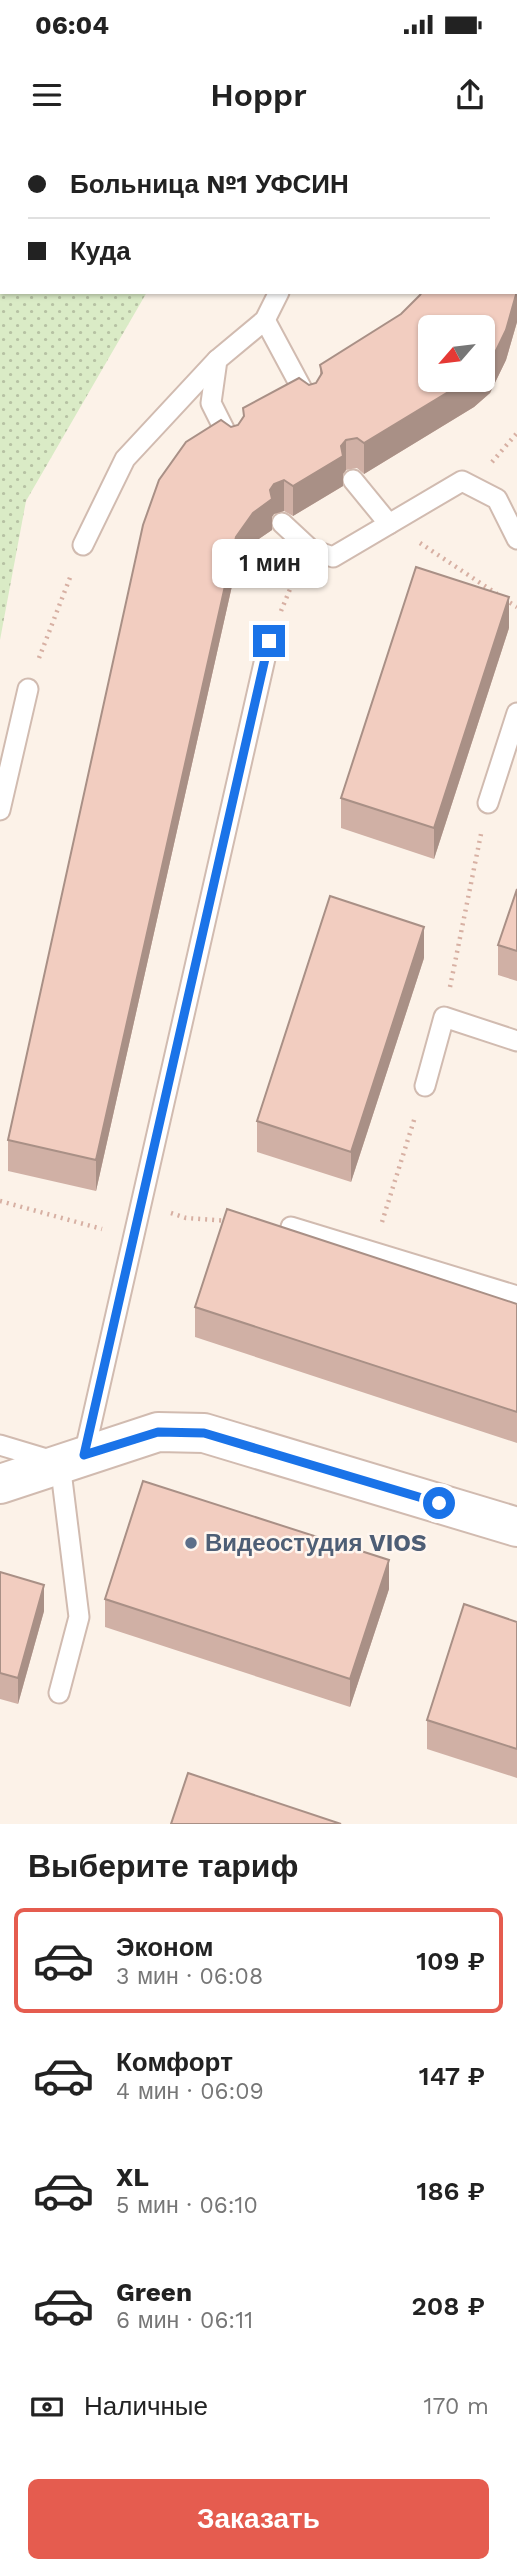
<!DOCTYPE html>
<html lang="ru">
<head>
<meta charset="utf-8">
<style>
  body { margin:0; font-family:"Work Sans",sans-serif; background:#f2f2f2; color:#222; height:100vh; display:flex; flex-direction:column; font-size:26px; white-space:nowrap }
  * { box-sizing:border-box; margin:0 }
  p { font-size:23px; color:#767676 }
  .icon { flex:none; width:38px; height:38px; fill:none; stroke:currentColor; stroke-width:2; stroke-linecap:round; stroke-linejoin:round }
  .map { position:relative; height:1684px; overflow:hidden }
  .details { display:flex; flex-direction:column; background:#fff; flex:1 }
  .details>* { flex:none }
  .hud { position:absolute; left:0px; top:0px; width:518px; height:154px; box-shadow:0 2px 5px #0004; display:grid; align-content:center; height:154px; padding:0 28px; background:#fff }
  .needle { width:46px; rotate:242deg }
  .buttons { position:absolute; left:418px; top:175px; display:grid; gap:14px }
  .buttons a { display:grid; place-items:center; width:77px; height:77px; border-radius:10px; background:#fff; box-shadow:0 2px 5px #0004; font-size:35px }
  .end { position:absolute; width:32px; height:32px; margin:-16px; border:9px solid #1a73e8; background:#fff; box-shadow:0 0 0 4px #fff }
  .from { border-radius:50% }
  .bubble { position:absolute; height:49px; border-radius:10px; background:#fff; box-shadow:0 2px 5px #0004; font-size:23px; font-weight:600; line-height:49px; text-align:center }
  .hud b { display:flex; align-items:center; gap:24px; height:66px; font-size:26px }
  .hud b+b { border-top:2px solid #e0e0e0 }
  .hud i { width:18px; height:18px; background:#222 }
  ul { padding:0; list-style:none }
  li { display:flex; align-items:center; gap:21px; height:105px; margin:0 14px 10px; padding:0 14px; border:4px solid transparent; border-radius:10px }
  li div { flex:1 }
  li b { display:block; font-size:26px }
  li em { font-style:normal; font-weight:600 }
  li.current { border-color:#e55c4f }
  li>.icon { width:63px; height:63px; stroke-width:1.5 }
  h2 { padding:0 28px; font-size:32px; line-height:84px }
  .pay { display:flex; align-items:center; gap:18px; height:77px; padding:0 28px; font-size:26px }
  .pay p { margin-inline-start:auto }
  .primary-button { display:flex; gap:14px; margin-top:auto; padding:14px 28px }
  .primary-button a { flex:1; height:80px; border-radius:10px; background:#e55c4f; color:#fff; font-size:28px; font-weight:600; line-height:80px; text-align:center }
  .status { display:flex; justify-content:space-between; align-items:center; height:49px; padding:0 35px; background:#fff; direction:ltr }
  .status svg { height:19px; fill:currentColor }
  header { display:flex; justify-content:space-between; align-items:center; height:91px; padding:0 28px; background:#fff; font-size:32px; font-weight:600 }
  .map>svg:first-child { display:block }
</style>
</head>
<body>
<div class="status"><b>06:04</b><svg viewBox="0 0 49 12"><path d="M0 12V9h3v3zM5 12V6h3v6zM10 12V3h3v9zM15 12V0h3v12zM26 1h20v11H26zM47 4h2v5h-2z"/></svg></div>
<header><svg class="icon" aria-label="menu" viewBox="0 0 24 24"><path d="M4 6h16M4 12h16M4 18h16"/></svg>Hoppr<svg class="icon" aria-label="share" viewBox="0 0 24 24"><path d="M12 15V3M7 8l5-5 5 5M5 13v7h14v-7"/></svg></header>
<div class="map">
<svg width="517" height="1684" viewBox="0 0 517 1684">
  <defs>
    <pattern id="park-dots" width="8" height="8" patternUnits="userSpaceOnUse" patternTransform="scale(1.75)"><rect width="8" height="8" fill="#daebc6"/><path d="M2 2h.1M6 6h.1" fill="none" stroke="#b6c1a3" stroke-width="1.8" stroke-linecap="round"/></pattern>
  </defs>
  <rect width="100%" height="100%" fill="#fcf2e8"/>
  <!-- park -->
  <polygon fill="url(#park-dots)" points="0,0 234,0 2,2 2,152 147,152 26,361 0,500"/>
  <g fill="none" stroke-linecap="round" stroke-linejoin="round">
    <defs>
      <g id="lane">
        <polyline points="344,2 344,0"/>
        <polyline points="265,180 309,262"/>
        <polyline points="231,303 211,263 217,220 265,180 279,152"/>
        <polyline points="353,340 389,384"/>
        <polyline points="282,383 310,409 333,417 462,341 497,359 517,399"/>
        <polyline points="83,405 125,319 217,220"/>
        <polyline points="488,663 517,573"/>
        <polyline points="0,670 28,549"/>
        <polyline points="425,946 444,877 517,901"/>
        <polyline points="291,1087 517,1156"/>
        <polyline points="0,1305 60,1323 79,1477 59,1553"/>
        <polyline points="84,1315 269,501"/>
      </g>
      <polyline id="street" points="0,1344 158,1292 204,1293 517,1387"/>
    </defs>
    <!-- lane casing -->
    <use href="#lane" stroke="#d1bbb0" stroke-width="23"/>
    <!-- street casing -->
    <use href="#street" stroke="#d1bbb0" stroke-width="42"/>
    <!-- path -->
    <g stroke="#d7b0a3" stroke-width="4.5" stroke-dasharray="2 5" stroke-linecap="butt">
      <polyline points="492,322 517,293"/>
      <polyline points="420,403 497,454"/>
      <polyline points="504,459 517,467"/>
      <polyline points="281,471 295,437"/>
      <polyline points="39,518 71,435"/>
      <polyline points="450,847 481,694"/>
      <polyline points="0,1061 102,1089"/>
      <polyline points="171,1073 186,1078 228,1081"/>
      <polyline points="382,1082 415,977"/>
    </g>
    <!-- lane -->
    <use href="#lane" stroke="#fff" stroke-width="19"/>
    <!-- street -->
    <use href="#street" stroke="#fff" stroke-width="38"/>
  </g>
  <!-- wall -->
  <g fill="#d0b0a5">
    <polygon points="517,0 517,182 506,220 490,253 474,267 364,334 357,328 346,330 343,334 343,346 293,376 284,371 274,374 272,377 272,390 253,403 236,428 96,1051 8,1031 8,1000 231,287 238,285 243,278 243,268 316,243 320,237 320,225 401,174 420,155"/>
    <polygon points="509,488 434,719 341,688 341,658"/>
    <polygon points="517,749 517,841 498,835 498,805"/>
    <polygon points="424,818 351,1042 257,1012 257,981"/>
    <polygon points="517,1164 517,1303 195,1197 195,1167"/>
    <polygon points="0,1432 44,1471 18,1564 0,1559"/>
    <polygon points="389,1449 350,1567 105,1487 105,1459"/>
    <polygon points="517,1482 517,1638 427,1609 427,1580"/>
  </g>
  <!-- shaded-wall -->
  <g fill="#a99086">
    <polygon points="517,151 517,182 506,220 490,253 474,267 364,334 364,303 468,240 483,240 483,229"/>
    <polygon points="346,300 346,330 343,334 343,346 293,376 293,346 341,306"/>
    <polygon points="284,340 284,371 274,374 272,377 272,390 253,403 236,428 96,1051 96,1020 236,397 274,344"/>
    <polygon points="509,457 509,488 434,719 434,688"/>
    <polygon points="424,787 424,818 351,1042 351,1012"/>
    <polygon points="389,1420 389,1449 350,1567 350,1539"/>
    <polygon points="44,1445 44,1471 18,1564 18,1538"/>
  </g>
  <!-- building -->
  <g fill="#f2cdc0" stroke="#a99086" stroke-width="2">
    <polygon points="468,0 517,0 517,151 506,190 490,223 483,229 483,187 430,187 430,240 468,240 364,303 357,298 346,300 341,306 343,316 293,346 284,340 274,344 270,350 272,359 253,373 236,397 96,1020 8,1000 143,385 159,340 186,302 221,280 231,287 238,285 244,276 243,268 299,238 309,245 316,243 322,233 320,225 401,174 420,155 422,152 516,152 516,2 468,2"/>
    <polygon points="416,427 509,457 434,688 341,658"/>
    <polygon points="517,749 517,811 498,805"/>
    <polygon points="330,756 424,787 351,1012 257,981"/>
    <polygon points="227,1069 517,1164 517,1272 195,1167"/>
    <polygon points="143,1341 389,1420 350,1539 105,1459"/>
    <polygon points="0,1432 44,1445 18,1538 0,1533"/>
    <polygon points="464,1464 517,1482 517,1609 427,1580"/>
    <polygon points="188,1633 341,1684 171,1684"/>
  </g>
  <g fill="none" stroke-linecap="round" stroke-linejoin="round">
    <!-- route -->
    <polyline stroke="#1a73e8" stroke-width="9" points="269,501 84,1315 158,1292 204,1293 439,1363"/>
  </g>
  <!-- markers -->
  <circle fill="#5c6f8a" stroke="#fff6ef" stroke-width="2.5" cx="191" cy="1403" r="7"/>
  <g text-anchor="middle" stroke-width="5" stroke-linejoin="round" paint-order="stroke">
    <!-- service labels -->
    <g font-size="24" font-weight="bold" fill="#4e5e75" stroke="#fff6ef" text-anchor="start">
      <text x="205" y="1411">Видеостудия VIOS</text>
    </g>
  </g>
</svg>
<div class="buttons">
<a><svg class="needle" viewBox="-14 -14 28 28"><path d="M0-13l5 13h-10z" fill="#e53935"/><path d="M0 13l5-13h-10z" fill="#767676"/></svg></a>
</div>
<i class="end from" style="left:439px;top:1363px"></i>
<i class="end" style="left:269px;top:501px"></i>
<div class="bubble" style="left:212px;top:399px;width:116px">1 мин</div>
<div class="hud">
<b><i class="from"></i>Больница №1 УФСИН</b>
<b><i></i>Куда</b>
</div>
</div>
<section class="details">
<h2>Выберите тариф</h2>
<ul>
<li class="current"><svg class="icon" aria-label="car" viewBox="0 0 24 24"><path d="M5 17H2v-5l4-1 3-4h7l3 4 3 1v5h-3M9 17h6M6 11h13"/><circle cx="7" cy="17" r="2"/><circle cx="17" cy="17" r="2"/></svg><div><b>Эконом</b><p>3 мин · 06:08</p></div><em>109 ₽</em></li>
<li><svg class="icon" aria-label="car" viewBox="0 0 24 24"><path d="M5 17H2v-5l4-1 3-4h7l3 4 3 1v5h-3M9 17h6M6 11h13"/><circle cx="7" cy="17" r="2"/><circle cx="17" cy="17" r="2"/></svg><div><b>Комфорт</b><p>4 мин · 06:09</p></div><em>147 ₽</em></li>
<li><svg class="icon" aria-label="car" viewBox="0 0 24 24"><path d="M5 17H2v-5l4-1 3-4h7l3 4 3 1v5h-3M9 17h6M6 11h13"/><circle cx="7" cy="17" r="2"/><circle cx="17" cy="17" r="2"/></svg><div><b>XL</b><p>5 мин · 06:10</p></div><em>186 ₽</em></li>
<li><svg class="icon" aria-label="car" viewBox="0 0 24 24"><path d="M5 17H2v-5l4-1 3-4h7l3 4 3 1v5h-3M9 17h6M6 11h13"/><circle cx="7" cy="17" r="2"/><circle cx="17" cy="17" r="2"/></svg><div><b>Green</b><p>6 мин · 06:11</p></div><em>208 ₽</em></li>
</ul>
<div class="pay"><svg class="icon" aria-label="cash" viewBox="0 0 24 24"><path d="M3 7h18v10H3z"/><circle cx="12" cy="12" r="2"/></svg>Наличные<p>170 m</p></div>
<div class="primary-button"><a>Заказать</a></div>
</section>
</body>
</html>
